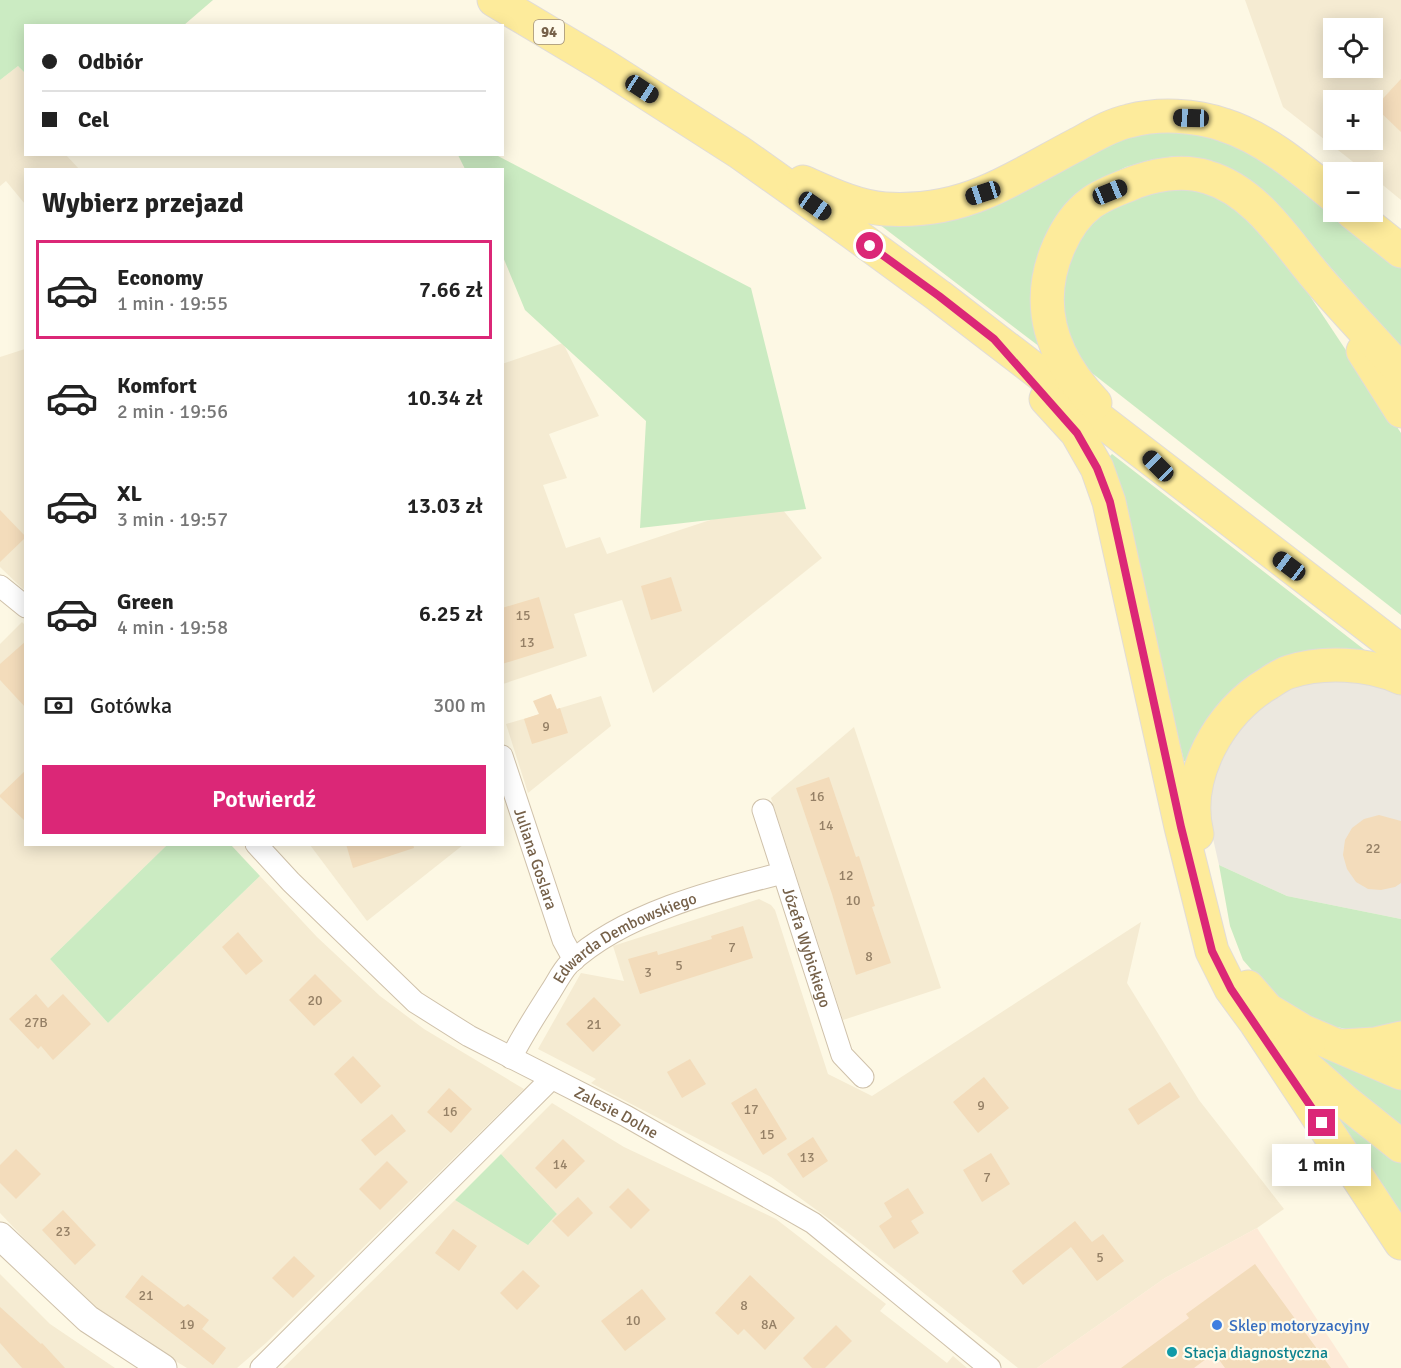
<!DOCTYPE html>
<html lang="pl">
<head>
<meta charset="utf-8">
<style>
  body { margin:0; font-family:Signika,sans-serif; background:#f2f2f2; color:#222; height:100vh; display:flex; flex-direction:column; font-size:22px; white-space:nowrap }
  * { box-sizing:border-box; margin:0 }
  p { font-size:20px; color:#767676 }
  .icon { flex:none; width:33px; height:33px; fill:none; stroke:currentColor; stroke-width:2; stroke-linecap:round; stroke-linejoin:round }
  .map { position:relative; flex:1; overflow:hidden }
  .drawer { position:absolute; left:24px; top:168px; width:480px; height:678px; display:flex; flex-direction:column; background:#fff; border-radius:0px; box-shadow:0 3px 15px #0003 }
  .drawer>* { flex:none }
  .guide { position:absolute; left:24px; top:24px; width:480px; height:132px; border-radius:0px; box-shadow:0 3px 15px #0003; display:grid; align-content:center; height:132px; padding:0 18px; background:#fff }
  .buttons { position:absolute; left:1323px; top:18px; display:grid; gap:12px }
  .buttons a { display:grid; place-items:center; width:60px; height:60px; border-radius:0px; background:#fff; box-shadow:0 3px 15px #0003; font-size:30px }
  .end { position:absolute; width:27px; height:27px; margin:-14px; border:8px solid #db2777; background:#fff; box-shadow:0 0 0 3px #fff }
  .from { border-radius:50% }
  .bubble { position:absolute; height:42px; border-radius:0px; background:#fff; box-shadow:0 3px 15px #0003; font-size:20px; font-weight:600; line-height:42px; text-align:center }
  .car { position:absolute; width:18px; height:36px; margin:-18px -9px; border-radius:8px; box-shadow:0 0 4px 2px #0007; background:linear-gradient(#222 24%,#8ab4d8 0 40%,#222 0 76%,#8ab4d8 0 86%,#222 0) }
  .guide b { display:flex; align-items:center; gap:21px; height:57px; font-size:22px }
  .guide b+b { border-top:2px solid #e0e0e0 }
  .guide i { width:15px; height:15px; background:#222 }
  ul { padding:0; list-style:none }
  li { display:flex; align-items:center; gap:18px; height:99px; margin:0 12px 9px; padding:0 6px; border:3px solid transparent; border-radius:0px }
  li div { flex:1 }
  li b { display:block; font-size:22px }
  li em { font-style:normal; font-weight:600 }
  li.active { border-color:#db2777 }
  li>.icon { width:54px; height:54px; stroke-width:1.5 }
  h2 { padding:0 18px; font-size:27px; line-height:72px }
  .pay { display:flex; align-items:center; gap:15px; height:66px; padding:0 18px; font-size:22px }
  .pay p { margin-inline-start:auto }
  .primary-button { display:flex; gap:12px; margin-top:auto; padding:12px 18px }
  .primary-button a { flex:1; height:69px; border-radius:0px; background:#db2777; color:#fff; font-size:24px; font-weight:600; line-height:69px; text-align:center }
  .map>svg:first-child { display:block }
</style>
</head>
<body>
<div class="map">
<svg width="1401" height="1368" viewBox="0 0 1401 1368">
  <rect width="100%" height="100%" fill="#fdf8e4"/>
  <!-- residential -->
  <g fill="#f5ebd2" fill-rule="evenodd">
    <path d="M1245,0H1401V200L1373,177L1372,172H1366L1283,107ZM1334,28H1372V68H1334ZM1334,100H1372V140H1334Z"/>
    <polygon points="18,66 25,73 26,154 66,155 79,169 26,170 25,204 6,181 0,186 0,80"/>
    <polygon points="563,343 599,416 549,434 567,478 543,485 566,548 600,537 607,554 774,499 822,558 653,693 622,600 574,614 587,656 503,684 502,364"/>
    <polygon points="25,349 26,588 23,589 0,567 0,357"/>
    <polygon points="22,622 26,626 26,844 167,845 50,959 108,1023 260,876 317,937 380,996 424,1029 524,1089 266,1343 237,1368 187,1368 149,1345 147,1340 137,1333 131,1335 75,1292 0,1213 0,644"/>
    <polygon points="601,696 611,726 528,793 506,724"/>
    <polygon points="854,727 941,988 843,1020 771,798"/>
    <polygon points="310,845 463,845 367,921"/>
    <polygon points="759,899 771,905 775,910 828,1074 872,1096 1141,922 1127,983 1199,1100 1284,1209 1257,1228 1165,1278 1037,1368 1018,1368 847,1232 771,1177 591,1083 596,1079 538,1049 581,973 624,981 613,946"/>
    <polygon points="552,1103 624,1147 776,1219 886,1304 880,1311 947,1363 953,1356 967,1368 283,1368 455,1200 529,1244 557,1214 501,1154"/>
    <polygon points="0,1274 50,1324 115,1368 0,1368"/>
  </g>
  <!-- commercial -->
  <polygon fill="#fdead7" points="1257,1228 1349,1368 1037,1368 1165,1278"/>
  <!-- industrial -->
  <polygon fill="#ece8df" points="1338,678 1401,691 1401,919 1287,896 1219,865 1206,808 1212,776 1227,748 1248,715 1303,679"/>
  <!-- green -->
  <g fill="#cbebc2">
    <polygon points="0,0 213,0 184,25 26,26 25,73 18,66 0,80"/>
    <polygon points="1153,130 1221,136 1297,183 1401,266 1401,348 1279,208 1211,162 1191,157 1175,156 1150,160 1126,167 1101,179 1076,197 1040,347 871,218"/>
    <polygon points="458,155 496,155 751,288 806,509 640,528 646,421 525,310 503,257 502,170 465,169"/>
    <polygon points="1159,183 1231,197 1280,251 1401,433 1401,615 1083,366 1067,332 1061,301 1066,262 1092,219"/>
    <polygon points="1112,454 1366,651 1327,651 1193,762 1184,761 1122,500 1107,459"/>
    <polygon points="167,845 231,845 260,876 108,1023 50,959"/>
    <polygon points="1219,865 1287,896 1401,919 1401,1024 1357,1031 1321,1024 1297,1012 1271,992 1243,960 1230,926"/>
    <polygon points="1301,1041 1401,1082 1401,1132"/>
    <polygon points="1313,1084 1401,1158 1401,1223"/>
    <polygon points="501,1154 557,1214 528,1245 455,1200"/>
  </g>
  <!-- building -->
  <g fill="#f3dcbb">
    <polygon points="1401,79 1401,132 1375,107"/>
    <polygon points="0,510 26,537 0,562"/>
    <polygon points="671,577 682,611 651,620 641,586"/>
    <polygon points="539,597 554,648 502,664 502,608"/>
    <polygon points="26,641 26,708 0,680 0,664"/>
    <polygon points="551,694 557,709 560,708 568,733 532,744 524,719 539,714 533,701"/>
    <polygon points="26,770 26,822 0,797 0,795"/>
    <polygon points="829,777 856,857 859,856 875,906 872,907 891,963 856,975 832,894 796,788"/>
    <polygon points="1379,815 1401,821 1401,883 1395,887 1381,890 1368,889 1356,882 1347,869 1343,855 1345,840 1352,828 1364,819"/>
    <polygon points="346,844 413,844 414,848 353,868"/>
    <polygon points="743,926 753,958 640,994 628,959 657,951 658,955 712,939 711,936"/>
    <polygon points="238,932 263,961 246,975 222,947"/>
    <polygon points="315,974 342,1001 314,1026 289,1000"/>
    <polygon points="36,994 48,1008 63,994 91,1024 53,1060 41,1046 38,1049 9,1019"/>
    <polygon points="594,997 621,1025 593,1052 566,1024"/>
    <polygon points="353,1056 381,1086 361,1104 334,1074"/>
    <polygon points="690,1059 706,1084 682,1098 667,1072"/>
    <polygon points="984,1077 1009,1108 978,1133 953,1102"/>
    <polygon points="1170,1082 1180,1097 1138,1125 1128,1109"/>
    <polygon points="449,1088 472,1109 451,1133 427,1112"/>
    <polygon points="756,1088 787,1139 763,1155 731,1103"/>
    <polygon points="392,1114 406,1131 375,1156 361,1140"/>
    <polygon points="813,1137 828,1161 803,1178 787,1154"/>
    <polygon points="563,1139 585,1161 556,1189 535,1168"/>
    <polygon points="16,1149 41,1174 16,1199 0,1183 0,1165"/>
    <polygon points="991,1153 1010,1184 982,1202 963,1170"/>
    <polygon points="387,1161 408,1182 380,1210 359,1189"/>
    <polygon points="628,1188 650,1210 631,1229 609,1207"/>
    <polygon points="908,1188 924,1213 911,1221 919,1233 894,1249 879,1226 892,1217 884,1203"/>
    <polygon points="578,1197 593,1213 568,1237 552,1221"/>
    <polygon points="63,1210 96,1245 75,1265 42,1230"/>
    <polygon points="1075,1221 1092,1242 1103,1234 1124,1261 1097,1281 1071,1247 1023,1285 1012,1271"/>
    <polygon points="453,1229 477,1246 459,1271 435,1253"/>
    <polygon points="294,1256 315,1276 293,1298 272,1278"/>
    <polygon points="1255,1264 1331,1368 1225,1368 1214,1353 1194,1368 1121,1368 1189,1318 1186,1314"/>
    <polygon points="523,1270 540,1286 517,1310 500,1293"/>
    <polygon points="142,1275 184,1307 188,1304 209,1320 202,1329 226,1348 213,1365 125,1297"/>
    <polygon points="750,1275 795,1318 765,1350 744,1329 738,1335 715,1313"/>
    <polygon points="642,1289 666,1319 625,1351 601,1321"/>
    <polygon points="0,1307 41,1344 42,1343 65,1368 22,1368 0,1343"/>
    <polygon points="836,1325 852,1341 825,1368 812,1368 803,1358"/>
  </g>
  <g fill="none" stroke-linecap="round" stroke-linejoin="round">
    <defs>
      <g id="minor">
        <polyline points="0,586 26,607"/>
        <path id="s1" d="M502,756L563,940L574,960"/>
        <path id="s2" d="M763,810L842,1055L863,1077"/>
        <path id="s3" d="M256,844L291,882L415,1002L469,1036L626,1116L813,1223L990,1368"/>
        <path id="s4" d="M511,1058C523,1034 537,1013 551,991C557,982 562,971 569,964C622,914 714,890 783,873"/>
        <polyline points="261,1368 551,1079"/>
      </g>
      <polyline id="tertiary" points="0,1236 88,1319 163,1368"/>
      <g id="primary">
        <polyline points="494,0 603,65 739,152 853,233 939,296 1401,651"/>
        <path d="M803,182C828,193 857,207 885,209C918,211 952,206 983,193C1015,180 1045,161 1076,145C1093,136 1110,125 1129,121C1159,113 1195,115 1224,125C1265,138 1301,169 1334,196"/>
        <polyline points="1352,212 1401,251"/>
        <polyline points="1363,351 1401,411"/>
        <polyline points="1046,399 1077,433 1097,468 1109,502 1181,827 1212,951 1231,989 1256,1023 1401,1243"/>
        <path d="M1095,403C1052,358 1033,305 1059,246C1066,230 1076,214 1091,203C1102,195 1115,190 1128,185C1151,175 1182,169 1207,177C1255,191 1283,237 1313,273C1341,307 1372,338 1401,371"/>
        <path d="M1197,834C1183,777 1220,711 1269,683C1275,679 1282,674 1289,672C1322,661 1369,663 1401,678"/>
        <polyline points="1248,987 1268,1010 1303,1031 1401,1073"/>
        <polyline points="1341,1046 1375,1044 1401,1038"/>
        <polyline points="1287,1050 1347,1103 1401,1146"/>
      </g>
    </defs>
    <!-- minor casing -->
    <use href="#minor" stroke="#cfc1aa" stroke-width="23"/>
    <!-- tertiary casing -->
    <use href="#tertiary" stroke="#cfc1aa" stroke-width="29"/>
    <!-- primary casing -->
    <use href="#primary" stroke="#e1dcd7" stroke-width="35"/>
    <!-- minor -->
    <use href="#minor" stroke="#fff" stroke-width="21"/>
    <!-- tertiary -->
    <use href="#tertiary" stroke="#fff" stroke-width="27"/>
    <!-- primary -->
    <use href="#primary" stroke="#fdeb9b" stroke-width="33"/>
  </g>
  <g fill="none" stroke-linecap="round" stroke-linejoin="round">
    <!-- route -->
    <polyline stroke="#db2777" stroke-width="8" points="870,246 939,296 994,339 1077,433 1097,468 1110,502 1118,538 1181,827 1212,951 1231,989 1322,1123"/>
  </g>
  <!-- markers -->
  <circle fill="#3f7fe0" stroke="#fffbeb" stroke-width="2" cx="1217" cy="1325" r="6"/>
  <circle fill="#0f9aa8" stroke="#fffbeb" stroke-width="2" cx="1172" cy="1352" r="6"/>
  <g text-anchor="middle" stroke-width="4.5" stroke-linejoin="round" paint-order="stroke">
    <!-- number labels -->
    <g font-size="14" fill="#958066">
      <text x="523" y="620">15</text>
      <text x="527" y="647">13</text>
      <text x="546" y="731">9</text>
      <text x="817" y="801">16</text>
      <text x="826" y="830">14</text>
      <text x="1373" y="853">22</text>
      <text x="846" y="880">12</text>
      <text x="853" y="905">10</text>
      <text x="732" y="952">7</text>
      <text x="869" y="961">8</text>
      <text x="679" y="970">5</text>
      <text x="648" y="977">3</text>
      <text x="315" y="1005">20</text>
      <text x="36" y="1027">27B</text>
      <text x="594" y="1029">21</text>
      <text x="981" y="1110">9</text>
      <text x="751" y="1114">17</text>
      <text x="450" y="1116">16</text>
      <text x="767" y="1139">15</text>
      <text x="807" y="1162">13</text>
      <text x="560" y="1169">14</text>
      <text x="987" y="1182">7</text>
      <text x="63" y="1236">23</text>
      <text x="1100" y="1262">5</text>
      <text x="146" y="1300">21</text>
      <text x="744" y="1310">8</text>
      <text x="633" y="1325">10</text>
      <text x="187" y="1329">19</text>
      <text x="769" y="1329">8A</text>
    </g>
    <!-- shield labels -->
    <rect fill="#fffbeb" stroke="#9f8f7a" stroke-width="1.5" x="534" y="20" width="30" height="24" rx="4.5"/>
    <g font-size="15" font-weight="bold" fill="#766149">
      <text x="549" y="37">94</text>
    </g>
    <!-- street labels -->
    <g font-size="16" fill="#766149" stroke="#fffbeb">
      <text dy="6" stroke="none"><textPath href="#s1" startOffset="108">Juliana Goslara</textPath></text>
      <text dy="6" stroke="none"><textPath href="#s4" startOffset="172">Edwarda Dembowskiego</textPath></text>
      <text dy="6" stroke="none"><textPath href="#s2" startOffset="144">Józefa Wybickiego</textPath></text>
      <text dy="6" stroke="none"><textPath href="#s3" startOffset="454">Zalesie Dolne</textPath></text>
    </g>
    <!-- shop labels -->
    <g font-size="16" fill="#366cbe" stroke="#fffbeb" text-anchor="start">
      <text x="1229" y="1331">Sklep motoryzacyjny</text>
    </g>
    <!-- culture labels -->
    <g font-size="16" fill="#0d838f" stroke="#fffbeb" text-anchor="start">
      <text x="1184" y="1358">Stacja diagnostyczna</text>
    </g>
  </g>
</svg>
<div class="buttons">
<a><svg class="icon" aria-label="locate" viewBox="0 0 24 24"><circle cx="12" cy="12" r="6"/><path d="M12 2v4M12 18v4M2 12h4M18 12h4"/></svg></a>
<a>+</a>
<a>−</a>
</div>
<i class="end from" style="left:870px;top:246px"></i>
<i class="end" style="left:1322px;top:1123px"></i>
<div class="bubble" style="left:1272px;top:1144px;width:99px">1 min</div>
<i class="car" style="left:642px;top:89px;rotate:123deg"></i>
<i class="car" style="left:1191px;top:118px;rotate:272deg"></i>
<i class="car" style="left:1110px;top:192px;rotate:68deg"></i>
<i class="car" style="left:983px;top:193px;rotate:252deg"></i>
<i class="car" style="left:815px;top:206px;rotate:125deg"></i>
<i class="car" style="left:1158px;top:466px;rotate:315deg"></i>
<i class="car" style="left:1289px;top:566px;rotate:307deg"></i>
<div class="guide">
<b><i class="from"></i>Odbiór</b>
<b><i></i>Cel</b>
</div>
<section class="drawer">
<h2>Wybierz przejazd</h2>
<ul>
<li class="active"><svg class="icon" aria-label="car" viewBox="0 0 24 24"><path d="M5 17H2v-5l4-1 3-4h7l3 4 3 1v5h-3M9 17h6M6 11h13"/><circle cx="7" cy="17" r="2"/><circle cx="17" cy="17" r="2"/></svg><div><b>Economy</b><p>1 min · 19:55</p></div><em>7.66 zł</em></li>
<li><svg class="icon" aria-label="car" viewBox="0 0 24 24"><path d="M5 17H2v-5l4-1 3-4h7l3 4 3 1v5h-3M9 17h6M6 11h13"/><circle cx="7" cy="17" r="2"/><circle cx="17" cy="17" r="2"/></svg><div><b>Komfort</b><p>2 min · 19:56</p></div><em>10.34 zł</em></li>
<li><svg class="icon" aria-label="car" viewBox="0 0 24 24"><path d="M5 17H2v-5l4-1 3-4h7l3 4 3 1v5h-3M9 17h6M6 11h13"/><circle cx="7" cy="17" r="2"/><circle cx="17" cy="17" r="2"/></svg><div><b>XL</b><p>3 min · 19:57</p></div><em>13.03 zł</em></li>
<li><svg class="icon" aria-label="car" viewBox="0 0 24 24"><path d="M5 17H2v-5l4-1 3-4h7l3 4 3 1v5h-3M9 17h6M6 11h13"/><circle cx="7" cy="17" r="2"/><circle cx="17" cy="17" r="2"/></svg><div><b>Green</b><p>4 min · 19:58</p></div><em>6.25 zł</em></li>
</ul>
<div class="pay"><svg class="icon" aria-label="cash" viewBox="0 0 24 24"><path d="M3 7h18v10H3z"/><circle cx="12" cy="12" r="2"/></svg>Gotówka<p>300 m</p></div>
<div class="primary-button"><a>Potwierdź</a></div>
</section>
</div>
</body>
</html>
